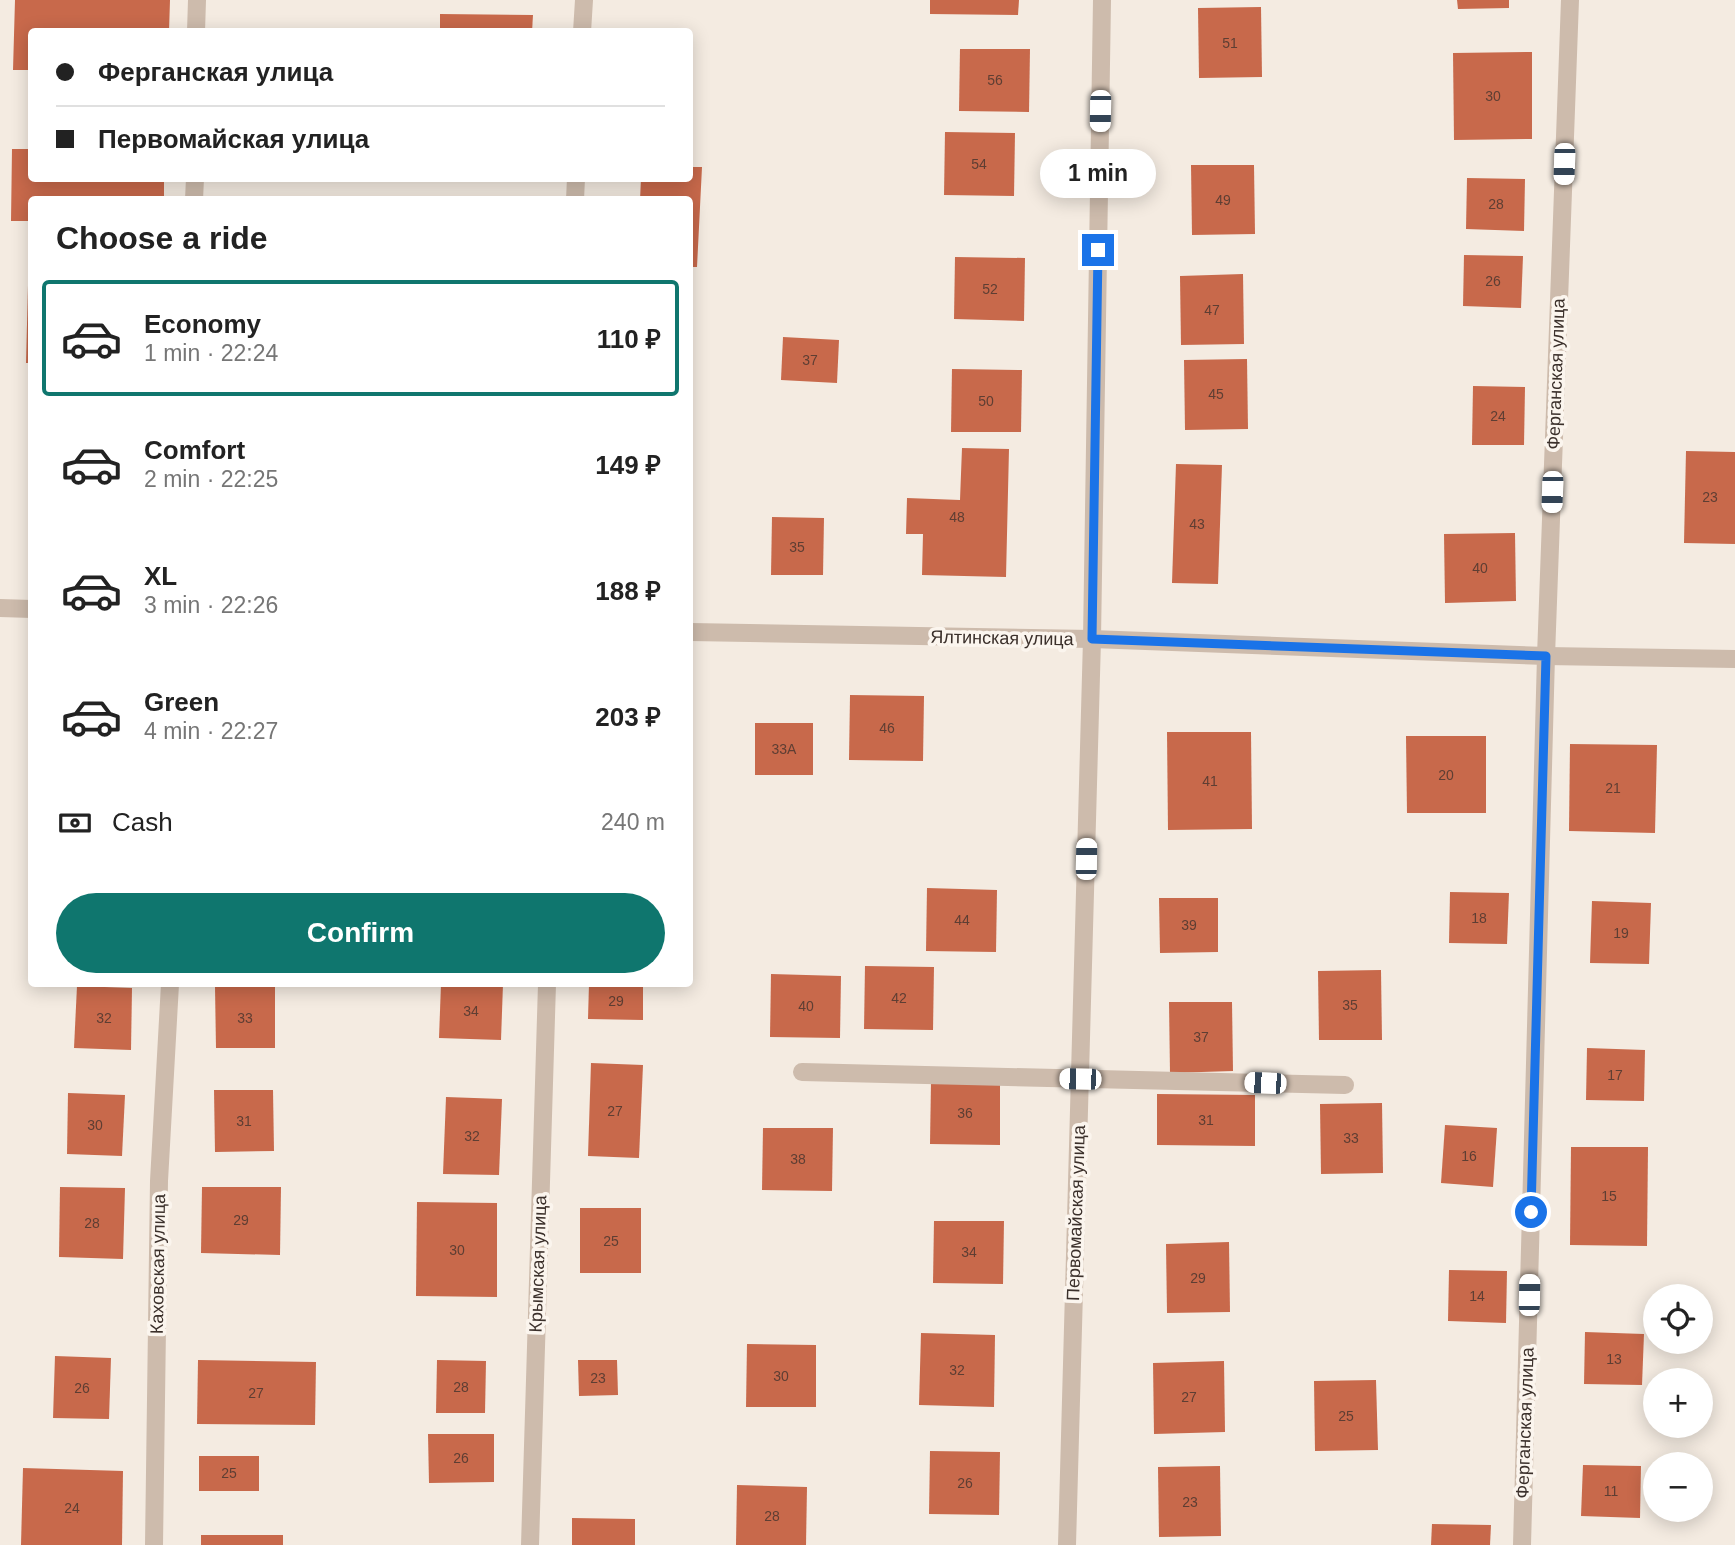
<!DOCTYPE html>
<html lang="en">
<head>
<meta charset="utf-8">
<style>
  body { margin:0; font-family:Arial,sans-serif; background:#f6f6f6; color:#222; height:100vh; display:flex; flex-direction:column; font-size:26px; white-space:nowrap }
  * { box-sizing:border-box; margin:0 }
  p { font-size:23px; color:#767676 }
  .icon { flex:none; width:38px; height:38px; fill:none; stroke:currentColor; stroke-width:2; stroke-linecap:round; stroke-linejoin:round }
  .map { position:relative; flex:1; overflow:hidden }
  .side { position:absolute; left:28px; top:196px; width:665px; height:791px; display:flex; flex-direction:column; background:#fff; border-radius:7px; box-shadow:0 4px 18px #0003 }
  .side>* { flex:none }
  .hud { position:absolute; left:28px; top:28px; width:665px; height:154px; border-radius:7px; box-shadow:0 4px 18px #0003; display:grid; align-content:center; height:154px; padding:0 28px; background:#fff }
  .buttons { position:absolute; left:1643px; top:1284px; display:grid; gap:14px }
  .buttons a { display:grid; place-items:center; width:70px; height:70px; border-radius:50%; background:#fff; box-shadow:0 4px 18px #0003; font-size:35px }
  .end { position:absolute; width:32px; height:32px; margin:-16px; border:9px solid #1a73e8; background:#fff; box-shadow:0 0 0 4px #fff }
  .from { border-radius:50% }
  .bubble { position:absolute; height:49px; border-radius:24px; background:#fff; box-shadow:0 4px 18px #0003; font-size:23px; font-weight:700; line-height:49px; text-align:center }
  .car { position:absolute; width:21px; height:42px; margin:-21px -10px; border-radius:9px; box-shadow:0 0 5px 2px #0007; background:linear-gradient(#fff 24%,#345 0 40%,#fff 0 76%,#345 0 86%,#fff 0) }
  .hud b { display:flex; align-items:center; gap:24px; height:66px; font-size:26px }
  .hud b+b { border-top:2px solid #e0e0e0 }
  .hud i { width:18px; height:18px; background:#222 }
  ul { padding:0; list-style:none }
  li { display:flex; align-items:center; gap:21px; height:116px; margin:0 14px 10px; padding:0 14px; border:4px solid transparent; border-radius:7px }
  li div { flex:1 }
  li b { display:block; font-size:26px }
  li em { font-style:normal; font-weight:700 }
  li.current { border-color:#0f766e }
  li>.icon { width:63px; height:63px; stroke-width:1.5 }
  h2 { padding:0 28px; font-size:32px; line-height:84px }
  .pay { display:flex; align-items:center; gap:18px; height:77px; padding:0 28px; font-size:26px }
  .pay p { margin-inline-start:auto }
  .primary-button { display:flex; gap:14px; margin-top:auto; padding:14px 28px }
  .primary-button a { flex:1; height:80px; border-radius:42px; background:#0f766e; color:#fff; font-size:28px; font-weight:700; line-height:80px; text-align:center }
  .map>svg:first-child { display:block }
</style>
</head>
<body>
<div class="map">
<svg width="1735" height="1545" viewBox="0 0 1735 1545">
  <rect width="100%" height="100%" fill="#f4ebe1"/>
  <!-- building -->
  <g fill="#c8694b">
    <polygon points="15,0 170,0 169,32 32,32 32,70 13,70"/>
    <polygon points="930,0 1019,0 1018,15 930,14"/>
    <polygon points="1457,0 1509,0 1509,8 1458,9"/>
    <polygon points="1261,7 1262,77 1199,78 1198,8"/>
    <polygon points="440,14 533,15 532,32 440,32"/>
    <polygon points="960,49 1030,49 1029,112 959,111"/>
    <polygon points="1532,52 1532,139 1454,140 1453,53"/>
    <polygon points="945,132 1015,133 1014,196 944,195"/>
    <polygon points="12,149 32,149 32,178 164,178 164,200 32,200 32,221 11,221"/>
    <polygon points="1191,165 1254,165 1255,234 1192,235"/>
    <polygon points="690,167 702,167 697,267 690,267 690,200 640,200 641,178 690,178"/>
    <polygon points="1467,178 1525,179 1524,231 1466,229"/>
    <polygon points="29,246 32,246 32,363 26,363"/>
    <polygon points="1464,255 1523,256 1521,308 1463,306"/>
    <polygon points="955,257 1025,258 1024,321 954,319"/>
    <polygon points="1243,274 1244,344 1181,345 1180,276"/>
    <polygon points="783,337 839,340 837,383 781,380"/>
    <polygon points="1247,359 1248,429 1185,430 1184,360"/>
    <polygon points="952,369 1022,370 1021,432 951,432"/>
    <polygon points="1473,386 1525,387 1524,445 1472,445"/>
    <polygon points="962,448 1009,449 1006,577 922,575 923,534 906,534 907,498 960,500"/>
    <polygon points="1686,451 1735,452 1735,544 1684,543"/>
    <polygon points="1176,464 1222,465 1218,584 1172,583"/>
    <polygon points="772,517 824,518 823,575 771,575"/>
    <polygon points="1515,533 1516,601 1445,603 1444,534"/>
    <polygon points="850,695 924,696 923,761 849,760"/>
    <rect x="755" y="723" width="58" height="52"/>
    <polygon points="1167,732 1251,732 1252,829 1168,830"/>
    <polygon points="1406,736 1486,736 1486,813 1407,813"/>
    <polygon points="1570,744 1657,745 1655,833 1569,831"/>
    <polygon points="927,888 997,890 996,952 926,951"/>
    <polygon points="1450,892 1509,893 1507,944 1449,943"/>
    <polygon points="1159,898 1218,898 1218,952 1160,953"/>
    <polygon points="1592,901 1651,903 1649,964 1590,963"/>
    <polygon points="865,966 934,967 933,1030 864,1029"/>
    <polygon points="1381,970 1382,1040 1319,1040 1318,971"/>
    <polygon points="771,974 841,976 840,1038 770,1037"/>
    <polygon points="441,984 503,984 501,1040 439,1038"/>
    <polygon points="589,984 643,984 643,1020 588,1019"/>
    <polygon points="77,986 132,988 131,1050 74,1048"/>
    <polygon points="215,987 275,987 275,1048 216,1048"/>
    <polygon points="1169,1002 1232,1002 1233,1071 1170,1073"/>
    <polygon points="1587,1048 1645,1050 1644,1101 1586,1100"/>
    <polygon points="591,1063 643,1065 639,1158 588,1156"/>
    <polygon points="931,1082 1000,1082 1000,1145 930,1144"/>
    <polygon points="214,1090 273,1090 274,1151 215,1152"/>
    <polygon points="68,1093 125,1095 122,1156 67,1154"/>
    <polygon points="1157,1094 1255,1095 1255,1146 1157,1145"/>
    <polygon points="446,1097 502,1099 499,1175 443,1174"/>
    <polygon points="1382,1103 1383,1173 1321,1174 1320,1104"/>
    <polygon points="1445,1125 1497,1128 1493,1187 1441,1183"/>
    <polygon points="763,1128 833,1128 832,1191 762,1190"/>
    <polygon points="1571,1147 1648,1147 1647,1246 1570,1245"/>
    <polygon points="60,1187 125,1188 123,1259 59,1257"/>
    <polygon points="202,1187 281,1187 280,1255 201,1253"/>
    <polygon points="417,1202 497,1203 497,1297 416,1296"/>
    <rect x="580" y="1208" width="61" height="65"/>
    <polygon points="934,1221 1004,1221 1003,1284 933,1283"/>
    <polygon points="1229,1242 1230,1312 1167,1313 1166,1244"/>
    <polygon points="1449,1270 1507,1271 1506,1323 1448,1321"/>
    <polygon points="1585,1332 1644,1334 1642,1385 1584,1384"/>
    <polygon points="921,1333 995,1335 994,1407 919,1405"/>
    <polygon points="747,1344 816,1345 816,1407 746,1407"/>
    <polygon points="55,1356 111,1358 109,1419 53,1418"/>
    <polygon points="198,1360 316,1362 315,1425 197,1424"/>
    <polygon points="437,1360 486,1361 485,1413 436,1413"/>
    <polygon points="578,1360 617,1360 618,1395 579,1396"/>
    <polygon points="1224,1361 1225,1432 1154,1434 1153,1363"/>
    <polygon points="1376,1380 1378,1450 1315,1451 1314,1381"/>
    <polygon points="428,1434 494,1434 494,1482 429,1483"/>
    <polygon points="930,1451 1000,1452 999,1515 929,1514"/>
    <rect x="199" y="1456" width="60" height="35"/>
    <polygon points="1583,1465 1641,1466 1640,1518 1581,1516"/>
    <polygon points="1220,1466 1221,1536 1159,1537 1158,1467"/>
    <polygon points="23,1468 123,1471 122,1545 21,1545"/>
    <polygon points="737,1485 807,1487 806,1545 736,1545"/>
    <polygon points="572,1518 635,1519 635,1545 572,1545"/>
    <polygon points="1432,1524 1491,1525 1490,1545 1431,1545"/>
    <rect x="201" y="1535" width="82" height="10"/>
  </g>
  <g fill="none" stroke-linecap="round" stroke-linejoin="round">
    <!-- lane -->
    <polyline stroke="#cdbbac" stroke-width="18" points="802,1072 1345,1085"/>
    <!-- street -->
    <g stroke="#cdbbac" stroke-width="18">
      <polyline points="196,32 197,0"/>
      <polyline points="582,32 584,0"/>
      <polyline points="194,200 195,178"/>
      <polyline points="575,200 576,178"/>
      <polyline points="0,608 32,609"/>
      <polyline points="690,632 1092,639 1546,656 1735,659"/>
      <polyline points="154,1545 159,1181 170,984"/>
      <polyline points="530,1545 547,984"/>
      <polyline points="1067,1545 1092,639 1102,0"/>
      <polyline points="1522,1545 1546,656 1570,0"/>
    </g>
  </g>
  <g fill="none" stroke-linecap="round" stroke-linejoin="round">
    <!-- route -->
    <polyline stroke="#1a73e8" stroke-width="9" points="1098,250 1092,639 1546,656 1531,1212"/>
  </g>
  <g text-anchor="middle" stroke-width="7" stroke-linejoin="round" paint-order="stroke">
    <!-- number labels -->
    <g font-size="14" fill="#5e3e33">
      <text x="1230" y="48">51</text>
      <text x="995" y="85">56</text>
      <text x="1493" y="101">30</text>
      <text x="979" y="169">54</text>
      <text x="1223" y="205">49</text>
      <text x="1496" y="209">28</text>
      <text x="1493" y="286">26</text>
      <text x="990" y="294">52</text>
      <text x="1212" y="315">47</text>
      <text x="810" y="365">37</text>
      <text x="1216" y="399">45</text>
      <text x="986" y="406">50</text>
      <text x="1498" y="421">24</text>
      <text x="1710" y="502">23</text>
      <text x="957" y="522">48</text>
      <text x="1197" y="529">43</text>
      <text x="797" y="552">35</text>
      <text x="1480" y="573">40</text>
      <text x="887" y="733">46</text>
      <text x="784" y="754">33А</text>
      <text x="1446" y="780">20</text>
      <text x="1210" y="786">41</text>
      <text x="1613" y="793">21</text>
      <text x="1479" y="923">18</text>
      <text x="962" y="925">44</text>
      <text x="1189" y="930">39</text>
      <text x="1621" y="938">19</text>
      <text x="899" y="1003">42</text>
      <text x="616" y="1006">29</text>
      <text x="1350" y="1010">35</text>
      <text x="806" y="1011">40</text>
      <text x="471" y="1016">34</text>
      <text x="104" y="1023">32</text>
      <text x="245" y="1023">33</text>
      <text x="1201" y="1042">37</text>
      <text x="1615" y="1080">17</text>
      <text x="615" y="1116">27</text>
      <text x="965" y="1118">36</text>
      <text x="1206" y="1125">31</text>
      <text x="244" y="1126">31</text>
      <text x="95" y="1130">30</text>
      <text x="472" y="1141">32</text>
      <text x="1351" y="1143">33</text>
      <text x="1469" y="1161">16</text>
      <text x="798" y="1164">38</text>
      <text x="1609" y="1201">15</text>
      <text x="241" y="1225">29</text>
      <text x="92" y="1228">28</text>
      <text x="611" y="1246">25</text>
      <text x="457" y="1255">30</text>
      <text x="969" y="1257">34</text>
      <text x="1198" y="1283">29</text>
      <text x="1477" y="1301">14</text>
      <text x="1614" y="1364">13</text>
      <text x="957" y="1375">32</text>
      <text x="781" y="1381">30</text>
      <text x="598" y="1383">23</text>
      <text x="461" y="1392">28</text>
      <text x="82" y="1393">26</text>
      <text x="256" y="1398">27</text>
      <text x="1189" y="1402">27</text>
      <text x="1346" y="1421">25</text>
      <text x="461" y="1463">26</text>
      <text x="229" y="1478">25</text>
      <text x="965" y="1488">26</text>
      <text x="1611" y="1496">11</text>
      <text x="1190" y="1507">23</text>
      <text x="72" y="1513">24</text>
      <text x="772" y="1521">28</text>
    </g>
    <!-- street labels -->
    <g font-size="18" fill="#3b302b" stroke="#fbf5ee">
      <text transform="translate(1556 374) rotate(-88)" y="6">Ферганская улица</text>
      <text transform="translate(1002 638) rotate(1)" y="6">Ялтинская улица</text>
      <text transform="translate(1076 1213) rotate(-88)" y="6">Первомайская улица</text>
      <text transform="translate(158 1264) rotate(-89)" y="6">Каховская улица</text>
      <text transform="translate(538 1264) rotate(-88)" y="6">Крымская улица</text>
      <text transform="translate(1525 1423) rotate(-88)" y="6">Ферганская улица</text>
    </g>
  </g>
</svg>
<div class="buttons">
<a><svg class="icon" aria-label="locate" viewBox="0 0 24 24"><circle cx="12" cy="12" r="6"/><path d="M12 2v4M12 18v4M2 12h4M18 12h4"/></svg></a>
<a>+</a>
<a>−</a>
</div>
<i class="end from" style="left:1531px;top:1212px"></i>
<i class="end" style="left:1098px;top:250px"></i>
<div class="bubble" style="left:1040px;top:149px;width:116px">1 min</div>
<i class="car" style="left:1100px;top:111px;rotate:181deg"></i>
<i class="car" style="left:1564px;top:164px;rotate:182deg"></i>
<i class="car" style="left:1552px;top:492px;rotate:182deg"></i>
<i class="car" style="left:1086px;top:859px;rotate:1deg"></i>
<i class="car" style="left:1080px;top:1079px;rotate:271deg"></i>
<i class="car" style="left:1265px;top:1083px;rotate:272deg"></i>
<i class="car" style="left:1529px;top:1295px;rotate:1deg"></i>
<div class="hud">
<b><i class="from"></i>Ферганская улица</b>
<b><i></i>Первомайская улица</b>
</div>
<section class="side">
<h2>Choose a ride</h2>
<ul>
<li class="current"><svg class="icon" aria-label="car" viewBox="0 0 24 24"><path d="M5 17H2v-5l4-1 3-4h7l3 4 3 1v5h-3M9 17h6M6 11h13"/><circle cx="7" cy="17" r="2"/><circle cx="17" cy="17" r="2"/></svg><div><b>Economy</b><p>1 min · 22:24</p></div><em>110 ₽</em></li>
<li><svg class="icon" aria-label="car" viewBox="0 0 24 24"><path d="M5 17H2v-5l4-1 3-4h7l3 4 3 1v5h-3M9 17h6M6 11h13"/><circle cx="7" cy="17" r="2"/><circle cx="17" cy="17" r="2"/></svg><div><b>Comfort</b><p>2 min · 22:25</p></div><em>149 ₽</em></li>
<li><svg class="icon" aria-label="car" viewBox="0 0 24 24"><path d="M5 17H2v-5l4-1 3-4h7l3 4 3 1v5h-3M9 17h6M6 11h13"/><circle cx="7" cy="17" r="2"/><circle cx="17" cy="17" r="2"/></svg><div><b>XL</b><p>3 min · 22:26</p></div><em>188 ₽</em></li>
<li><svg class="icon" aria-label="car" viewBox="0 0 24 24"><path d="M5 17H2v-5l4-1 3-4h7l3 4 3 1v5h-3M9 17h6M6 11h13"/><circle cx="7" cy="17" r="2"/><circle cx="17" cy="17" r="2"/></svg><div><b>Green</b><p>4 min · 22:27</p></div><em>203 ₽</em></li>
</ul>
<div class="pay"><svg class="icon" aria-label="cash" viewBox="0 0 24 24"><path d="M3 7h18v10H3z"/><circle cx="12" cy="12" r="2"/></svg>Cash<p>240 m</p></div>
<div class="primary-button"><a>Confirm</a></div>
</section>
</div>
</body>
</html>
